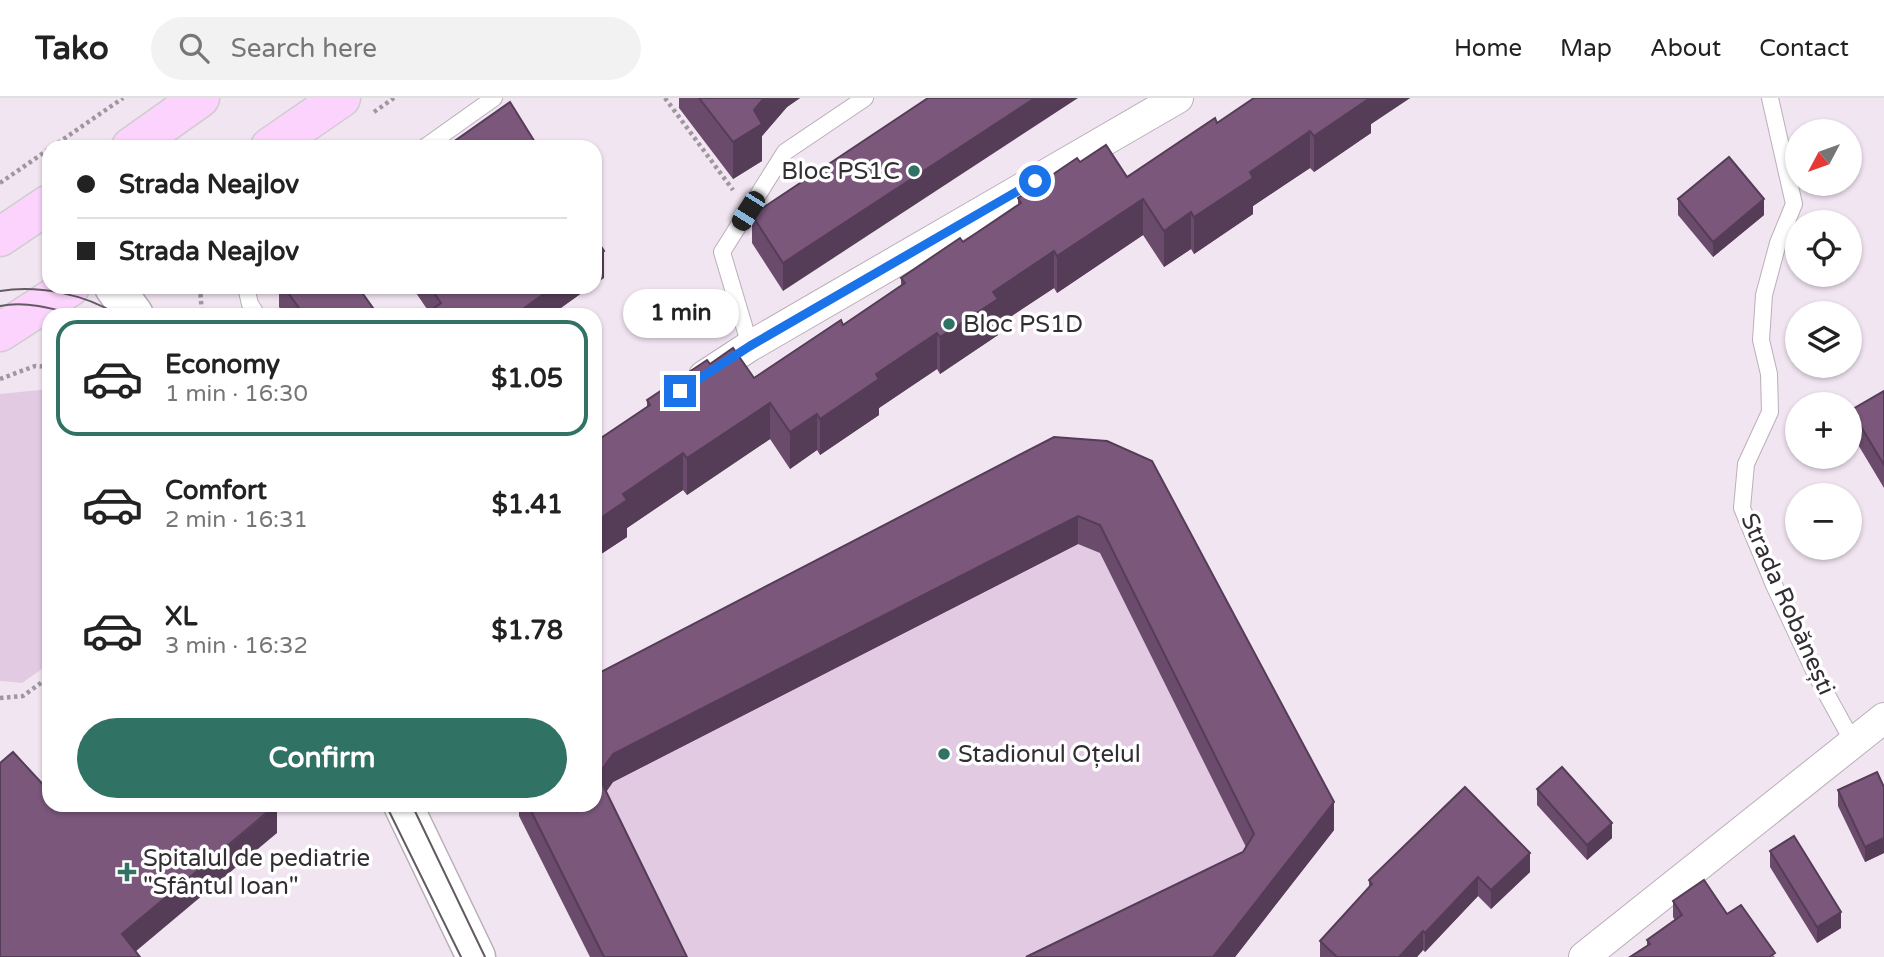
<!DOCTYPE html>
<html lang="en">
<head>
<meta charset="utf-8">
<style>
  body { margin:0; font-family:"Varela Round",sans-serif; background:#f2f2f2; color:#222; height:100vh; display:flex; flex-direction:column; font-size:26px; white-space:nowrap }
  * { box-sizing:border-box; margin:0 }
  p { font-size:23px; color:#767676 }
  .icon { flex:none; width:38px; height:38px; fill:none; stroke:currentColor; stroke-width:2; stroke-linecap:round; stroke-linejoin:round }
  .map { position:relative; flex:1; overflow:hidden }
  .side { position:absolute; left:42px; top:210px; width:560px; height:504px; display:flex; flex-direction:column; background:#fff; border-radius:21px; box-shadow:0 2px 5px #0004 }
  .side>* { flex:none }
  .hud { position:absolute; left:42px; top:42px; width:560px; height:154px; border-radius:21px; box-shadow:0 2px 5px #0004; display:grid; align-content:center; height:154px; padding:0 35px; background:#fff }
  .needle { width:46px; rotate:229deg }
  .fabs { position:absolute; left:1785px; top:21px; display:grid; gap:14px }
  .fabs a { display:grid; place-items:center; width:77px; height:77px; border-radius:50%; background:#fff; box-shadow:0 2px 5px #0004; font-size:35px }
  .end { position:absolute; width:32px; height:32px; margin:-16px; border:9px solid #1a73e8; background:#fff; box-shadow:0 0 0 4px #fff }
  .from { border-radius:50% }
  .bubble { position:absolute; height:49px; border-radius:24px; background:#fff; box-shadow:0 2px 5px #0004; font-size:23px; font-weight:700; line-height:49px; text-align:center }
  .car { position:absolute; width:21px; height:42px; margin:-21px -10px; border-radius:9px; box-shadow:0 0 5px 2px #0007; background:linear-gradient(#222 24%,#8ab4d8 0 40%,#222 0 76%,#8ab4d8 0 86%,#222 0) }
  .hud b { display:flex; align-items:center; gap:24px; height:66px; font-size:26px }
  .hud b+b { border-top:2px solid #e0e0e0 }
  .hud i { width:18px; height:18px; background:#222 }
  ul { padding:12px 0 0; list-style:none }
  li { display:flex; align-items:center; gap:21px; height:116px; margin:0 14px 10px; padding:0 21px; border:4px solid transparent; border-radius:21px }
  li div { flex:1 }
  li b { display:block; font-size:26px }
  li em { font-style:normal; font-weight:700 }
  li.on { border-color:#307263 }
  li>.icon { width:63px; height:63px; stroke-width:1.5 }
  .cta { display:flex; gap:14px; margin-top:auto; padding:14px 35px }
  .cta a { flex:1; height:80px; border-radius:42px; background:#307263; color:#fff; font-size:28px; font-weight:700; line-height:80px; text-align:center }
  header { display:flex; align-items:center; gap:42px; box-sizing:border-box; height:98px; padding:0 35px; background:#fff; border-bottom:2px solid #e0e0e0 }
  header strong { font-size:33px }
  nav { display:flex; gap:38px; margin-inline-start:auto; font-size:24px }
  .search { width:490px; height:63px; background:#f2f2f2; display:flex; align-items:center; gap:18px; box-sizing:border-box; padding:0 24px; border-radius:38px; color:#767676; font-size:26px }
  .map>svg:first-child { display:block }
</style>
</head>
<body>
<header>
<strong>Tako</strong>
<div class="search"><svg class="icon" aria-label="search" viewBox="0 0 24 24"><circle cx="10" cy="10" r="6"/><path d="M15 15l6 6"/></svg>Search here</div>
<nav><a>Home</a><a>Map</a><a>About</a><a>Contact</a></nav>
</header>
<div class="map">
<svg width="1884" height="859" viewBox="0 0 1884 859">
  <rect width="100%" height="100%" fill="#f2e5f2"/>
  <!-- green -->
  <g fill="#e3cae3">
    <polygon points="49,291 49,566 22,585 0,583 0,296"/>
    <polygon points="1054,367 1334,732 1235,859 590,859 595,707 595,605"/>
  </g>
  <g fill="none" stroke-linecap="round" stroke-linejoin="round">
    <defs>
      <g id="service">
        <polyline points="1770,0 1794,106 1778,145 1764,197 1761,242 1769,276 1770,314 1746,366 1742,410 1774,487 1816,577 1853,644"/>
        <polyline points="425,49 494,0"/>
        <polyline points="246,189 250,206 257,217"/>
        <polyline points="750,248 722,154 785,54 865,0"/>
      </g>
      <g id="minor">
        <polyline points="704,278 750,248 1178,0"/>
        <polyline points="1584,859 1884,620"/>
      </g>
      <g id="tertiary">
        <polyline points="114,189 134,217"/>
        <polyline points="403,707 476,859"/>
      </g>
      <g id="primary">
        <polyline points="131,49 200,0"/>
        <polyline points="270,49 341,0"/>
        <polyline points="0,139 49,106"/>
        <polyline points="0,234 70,189"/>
      </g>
    </defs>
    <!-- service casing -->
    <use href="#service" stroke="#baaeba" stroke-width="18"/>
    <!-- minor casing -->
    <use href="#minor" stroke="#baaeba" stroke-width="32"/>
    <!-- tertiary casing -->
    <use href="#tertiary" stroke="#baaeba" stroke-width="41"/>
    <!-- primary casing -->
    <use href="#primary" stroke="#cecdce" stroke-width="41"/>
    <!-- path -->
    <g stroke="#a096a0" stroke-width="4.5" stroke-dasharray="3.5 3.5" stroke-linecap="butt">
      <polyline points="665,0 733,92"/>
      <polyline points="374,14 394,0"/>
      <polyline points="52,49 123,0"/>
      <polyline points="0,85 49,51"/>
      <polyline points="200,189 202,217"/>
      <polyline points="0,281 35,268 49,269"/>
      <polyline points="0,600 23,598 49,579"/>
    </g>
    <!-- service -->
    <use href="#service" stroke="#fff" stroke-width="16"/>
    <!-- minor -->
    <use href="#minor" stroke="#fff" stroke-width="30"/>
    <!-- tertiary -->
    <use href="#tertiary" stroke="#fff" stroke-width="38"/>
    <!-- primary -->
    <use href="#primary" stroke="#fbd3fc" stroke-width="38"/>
    <!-- tram -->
    <g stroke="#625b62" stroke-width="2">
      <path d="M0,193C39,187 85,196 118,217"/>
      <path d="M0,208C25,203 52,210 76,217"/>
      <polyline points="386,707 461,859"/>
      <polyline points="412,707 485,859"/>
    </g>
  </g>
  <!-- wall -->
  <g fill="#6a4b6b">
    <polygon points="679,0 800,0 787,9 762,38 762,63 733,81 679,10"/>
    <polygon points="928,0 783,193 752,145 752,117"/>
    <polygon points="1254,0 1410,0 1371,26 1371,35 1314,74 1310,70 1284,87 1253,108 1253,116 1194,156 1191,151 1164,169 1143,137 1057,195 1054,190 998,227 998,237 940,276 937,271 910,289 879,310 879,317 820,357 817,352 790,371 770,341 687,397 683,392 627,430 627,439 595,460 647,309 647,302 710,266 754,280 843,227 901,187 901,180 963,144 1018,107 1018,100 1080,64 1127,79 1217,25"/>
    <polygon points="1678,101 1764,117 1713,159 1678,117"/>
    <polygon points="279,189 358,189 378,217 285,217 279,209"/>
    <polygon points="412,189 590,189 551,217 425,217 429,214"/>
    <polygon points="1884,293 1884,390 1851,335 1851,312"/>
    <polygon points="1054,339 1334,732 1235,859 1026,859 1243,754 1246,749 1100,455 1078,446 613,684 606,694 687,859 590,859 519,718 519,707 595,707 595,577"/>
    <polygon points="1884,689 1884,755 1865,764 1838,708 1838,692"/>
    <polygon points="1537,691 1612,740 1587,762 1537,707"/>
    <polygon points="1770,753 1841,830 1817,845 1770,769"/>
    <polygon points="1530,774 1491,811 1478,798 1425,854 1423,852 1417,859 1320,859 1320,843 1369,789 1369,782"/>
    <polygon points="1673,803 1727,816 1775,859 1647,848 1647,842 1675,822 1673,819"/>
  </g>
  <!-- shaded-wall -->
  <g fill="#563d57">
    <polygon points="764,0 800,0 787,9 762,38 762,63 733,81 733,44 754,12"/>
    <polygon points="1035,0 1078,0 783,193 783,165"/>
    <polygon points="1367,0 1410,0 1371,26 1371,35 1314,74 1314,38"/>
    <polygon points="1310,33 1310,70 1253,108 1253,116 1194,156 1194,119 1250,74"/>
    <polygon points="1143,101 1143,137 1057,195 1057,158"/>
    <polygon points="1764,101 1764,117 1713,159 1713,144"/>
    <polygon points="1191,114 1191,151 1164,169 1164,133"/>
    <polygon points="604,153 604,180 595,186 595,159"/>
    <polygon points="1054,153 1054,190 998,227 998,237 940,276 940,239 993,194"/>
    <polygon points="553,189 590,189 551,217 520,217 520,213"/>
    <polygon points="937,235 937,271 879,310 879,317 820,357 820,321 876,276"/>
    <polygon points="770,305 770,341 687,397 687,360"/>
    <polygon points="817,316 817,352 790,371 790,334"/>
    <polygon points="683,355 683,392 627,430 627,439 595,460 595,424 623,396"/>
    <polygon points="1078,418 1078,446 613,684 598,705 598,677 613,656"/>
    <polygon points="1334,704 1334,732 1235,859 1213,859"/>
    <polygon points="277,707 277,735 129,859 122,836"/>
    <polygon points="1612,725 1612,740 1587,762 1587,747"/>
    <polygon points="1884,740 1884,755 1865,764 1865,749"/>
    <polygon points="1530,755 1530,774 1491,811 1491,792"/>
    <polygon points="1478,779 1478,798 1425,854 1425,835"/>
    <polygon points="1841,814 1841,830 1817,845 1817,829"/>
    <polygon points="1423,833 1423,852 1417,859 1399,859"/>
  </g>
  <!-- building -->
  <g fill="#7b577c" stroke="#563d57" stroke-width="2">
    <polygon points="699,0 764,0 754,12 762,26 733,44"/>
    <polygon points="928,0 1035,0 783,165 752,117"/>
    <polygon points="1254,0 1370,0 1314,38 1310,33 1284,51 1250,74 1253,80 1194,119 1191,114 1164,133 1143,101 1057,158 1054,153 993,194 998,201 940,239 937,235 910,253 876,276 879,281 820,321 817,316 790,334 770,305 687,360 683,355 623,396 627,402 595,424 595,344 650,307 647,302 707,262 710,266 733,250 754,280 841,222 843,227 905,185 901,180 960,140 963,144 1021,105 1018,100 1077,60 1080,64 1106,47 1127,79 1215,20 1217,25"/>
    <polygon points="510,4 538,49 446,49"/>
    <polygon points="1729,59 1764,101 1713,144 1678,101"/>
    <polygon points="595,139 604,153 595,159"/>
    <polygon points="284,189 358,189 378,217 304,217"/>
    <polygon points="430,189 553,189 520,213 524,217 425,217 441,205"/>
    <polygon points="1884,293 1884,367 1851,312"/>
    <polygon points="1054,339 1107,343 1152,363 1334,704 1213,859 1026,859 1243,754 1254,736 1100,427 1078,418 613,656 598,677 687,859 604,859 528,707 595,707 595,577"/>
    <polygon points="13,654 49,693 49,707 276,707 122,836 140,859 0,859 0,665"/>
    <polygon points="1562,669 1612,725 1587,747 1537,691"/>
    <polygon points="1877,674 1884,689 1884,740 1865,749 1838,692"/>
    <polygon points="1465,689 1530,755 1491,792 1478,779 1425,835 1423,833 1399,859 1337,859 1320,843 1372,786 1369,782"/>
    <polygon points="1794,738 1841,814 1817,829 1770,753"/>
    <polygon points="1704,782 1727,816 1741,807 1775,855 1769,859 1630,859 1650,846 1647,842 1682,817 1673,803"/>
  </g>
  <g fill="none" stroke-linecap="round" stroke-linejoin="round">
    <!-- route -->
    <polyline stroke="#1a73e8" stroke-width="9" points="680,293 750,248 1035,83"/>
  </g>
  <!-- markers -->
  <g fill="#307263" stroke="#fff" stroke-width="2.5">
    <circle cx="914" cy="73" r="7"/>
    <circle cx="949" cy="226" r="7"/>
    <circle cx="944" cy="656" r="7"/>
    <path d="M123.5 763.5h7v7h7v7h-7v7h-7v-7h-7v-7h7z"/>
  </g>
  <g text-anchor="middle" stroke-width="7" stroke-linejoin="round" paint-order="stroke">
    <!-- poi labels -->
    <g font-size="24" fill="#322d32" stroke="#fff" text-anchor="start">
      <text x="900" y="81" text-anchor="end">Bloc PS1C</text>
      <text x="963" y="234">Bloc PS1D</text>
      <text x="958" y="664">Stadionul Oțelul</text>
      <text x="143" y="768">Spitalul de pediatrie<tspan x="143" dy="28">"Sfântul Ioan"</tspan></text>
    </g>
    <!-- street labels -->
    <g font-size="24" fill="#322d32" stroke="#fff">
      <text transform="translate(1788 506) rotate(66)" y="8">Strada Robănești</text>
    </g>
  </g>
</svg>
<div class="fabs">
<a><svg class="needle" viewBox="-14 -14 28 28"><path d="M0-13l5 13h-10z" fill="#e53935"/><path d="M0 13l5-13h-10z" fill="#767676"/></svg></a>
<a><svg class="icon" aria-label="locate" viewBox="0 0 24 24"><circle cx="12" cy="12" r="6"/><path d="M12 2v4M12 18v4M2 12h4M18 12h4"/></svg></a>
<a><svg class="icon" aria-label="layers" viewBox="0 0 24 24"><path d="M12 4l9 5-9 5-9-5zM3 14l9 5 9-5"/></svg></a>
<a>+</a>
<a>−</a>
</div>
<i class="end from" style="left:1035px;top:83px"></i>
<i class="end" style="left:680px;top:293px"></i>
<div class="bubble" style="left:623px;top:191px;width:116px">1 min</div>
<i class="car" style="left:748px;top:113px;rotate:212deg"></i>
<div class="hud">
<b><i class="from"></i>Strada Neajlov</b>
<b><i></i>Strada Neajlov</b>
</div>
<section class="side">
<ul>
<li class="on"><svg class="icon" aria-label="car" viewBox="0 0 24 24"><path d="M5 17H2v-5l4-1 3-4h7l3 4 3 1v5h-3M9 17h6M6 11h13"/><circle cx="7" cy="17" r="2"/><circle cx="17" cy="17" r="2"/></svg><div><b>Economy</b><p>1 min · 16:30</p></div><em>$1.05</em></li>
<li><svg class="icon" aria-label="car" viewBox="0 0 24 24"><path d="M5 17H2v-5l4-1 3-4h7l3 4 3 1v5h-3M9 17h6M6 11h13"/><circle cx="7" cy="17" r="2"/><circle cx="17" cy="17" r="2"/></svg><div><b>Comfort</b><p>2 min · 16:31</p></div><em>$1.41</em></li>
<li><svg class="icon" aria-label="car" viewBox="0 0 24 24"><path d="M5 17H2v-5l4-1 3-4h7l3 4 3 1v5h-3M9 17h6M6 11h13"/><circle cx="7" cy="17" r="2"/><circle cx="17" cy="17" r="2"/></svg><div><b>XL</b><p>3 min · 16:32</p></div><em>$1.78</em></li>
</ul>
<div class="cta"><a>Confirm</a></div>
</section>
</div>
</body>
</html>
